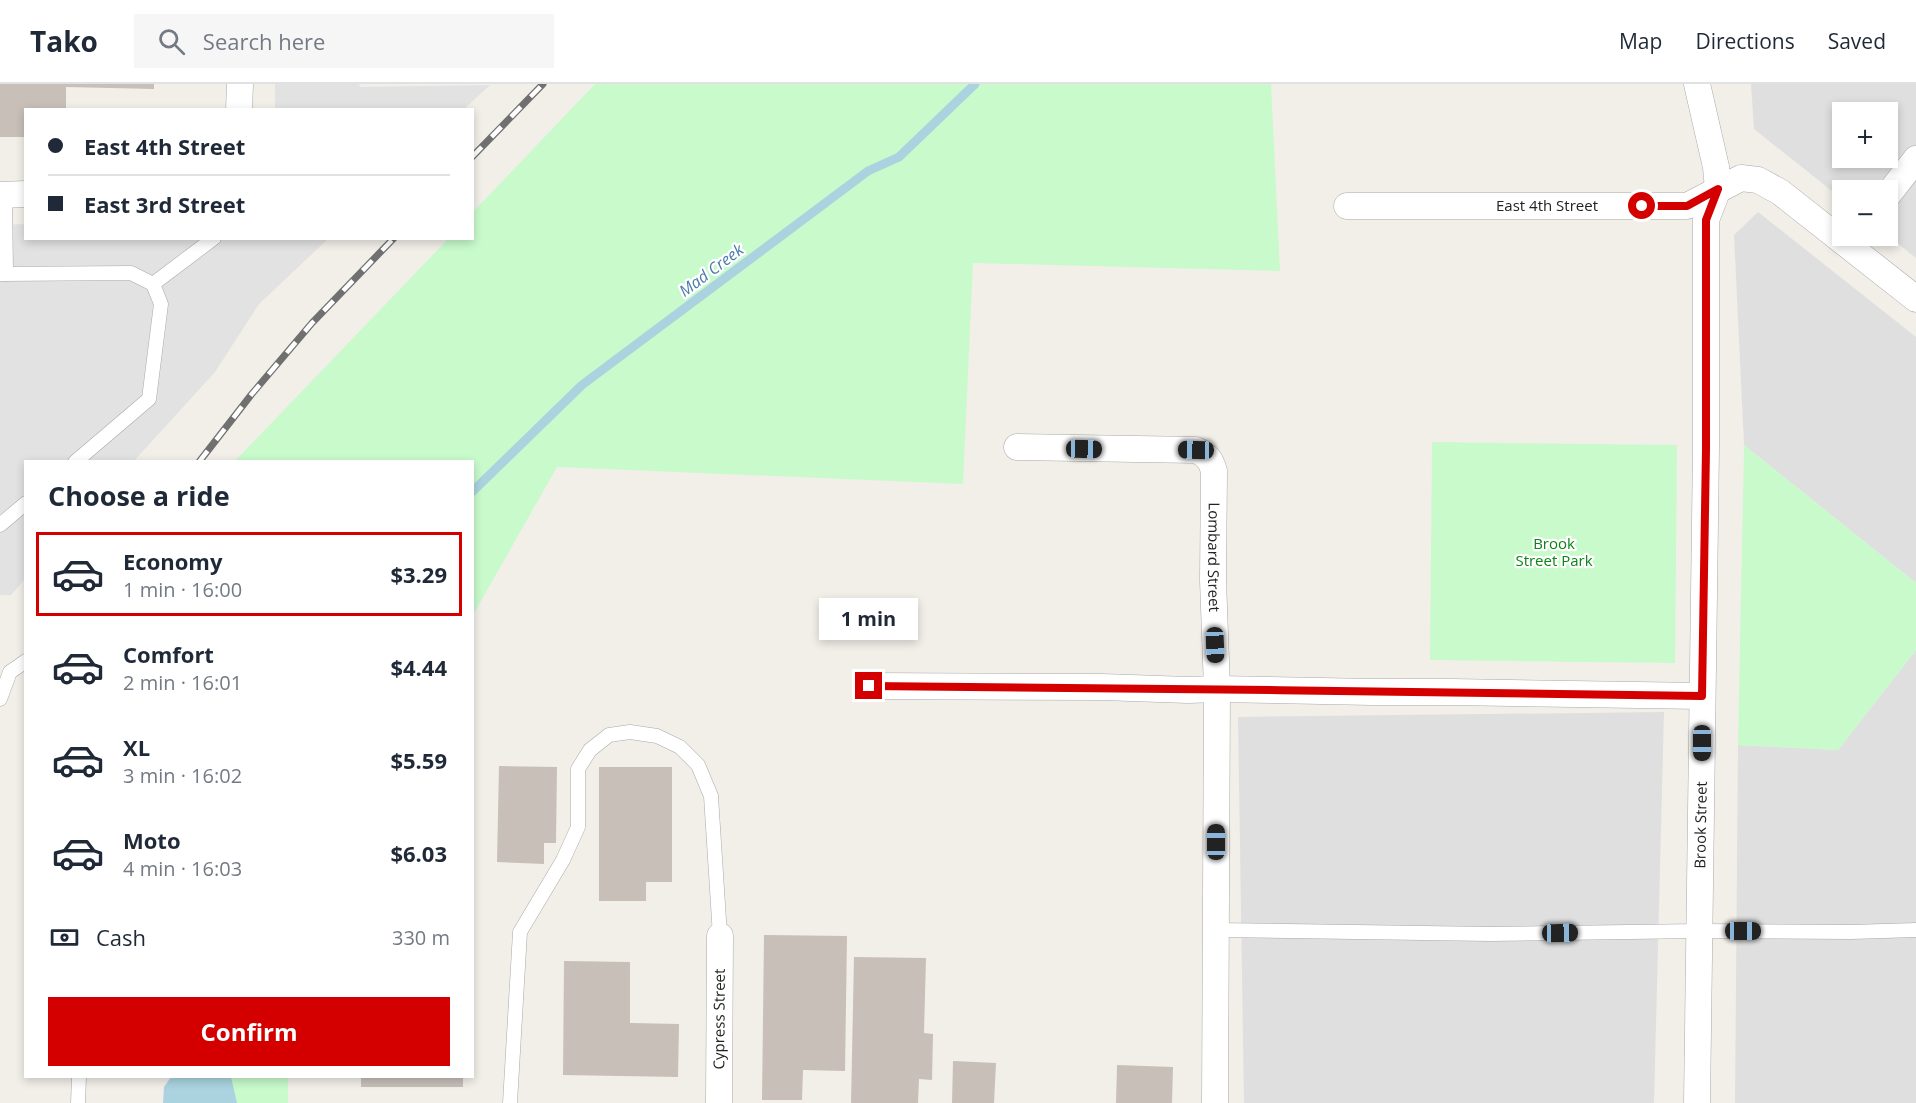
<!DOCTYPE html>
<html lang="en">
<head>
<meta charset="utf-8">
<style>
  body { margin:0; font-family:"Open Sans",sans-serif; background:#f6f6f7; color:#1f2937; height:100vh; display:flex; flex-direction:column; font-size:22px; white-space:nowrap }
  * { box-sizing:border-box; margin:0 }
  p { font-size:20px; color:#747a83 }
  .icon { flex:none; width:33px; height:33px; fill:none; stroke:currentColor; stroke-width:2; stroke-linecap:round; stroke-linejoin:round }
  .map { position:relative; flex:1; overflow:hidden }
  .details { position:absolute; left:24px; top:376px; width:450px; height:618px; display:flex; flex-direction:column; background:#fff; border-radius:0px; box-shadow:0 3px 9px #0003 }
  .details>* { flex:none }
  .banner { position:absolute; left:24px; top:24px; width:450px; height:132px; border-radius:0px; box-shadow:0 3px 9px #0003; display:grid; align-content:center; height:132px; padding:0 24px; background:#fff }
  .tools { position:absolute; left:1832px; top:18px; display:grid; gap:12px }
  .tools a { display:grid; place-items:center; width:66px; height:66px; border-radius:0px; background:#fff; box-shadow:0 3px 9px #0003; font-size:30px }
  .end { position:absolute; width:27px; height:27px; margin:-14px; border:8px solid #d40000; background:#fff; box-shadow:0 0 0 3px #fff }
  .from { border-radius:50% }
  .bubble { position:absolute; height:42px; border-radius:0px; background:#fff; box-shadow:0 3px 9px #0003; font-size:20px; font-weight:700; line-height:42px; text-align:center }
  .car { position:absolute; width:18px; height:36px; margin:-18px -9px; border-radius:8px; box-shadow:0 0 4px 2px #0007; background:linear-gradient(#222 24%,#8ab4d8 0 40%,#222 0 76%,#8ab4d8 0 86%,#222 0) }
  .banner b { display:flex; align-items:center; gap:21px; height:57px; font-size:22px }
  .banner b+b { border-top:2px solid #e0e1e3 }
  .banner i { width:15px; height:15px; background:#1f2937 }
  ul { padding:0; list-style:none }
  li { display:flex; align-items:center; gap:18px; height:84px; margin:0 12px 9px; padding:0 12px; border:3px solid transparent; border-radius:0px }
  li div { flex:1 }
  li b { display:block; font-size:22px }
  li em { font-style:normal; font-weight:700 }
  li.selected { border-color:#d40000 }
  li>.icon { width:54px; height:54px; stroke-width:1.5 }
  h2 { padding:0 24px; font-size:27px; line-height:72px }
  .pay { display:flex; align-items:center; gap:15px; height:66px; padding:0 24px; font-size:22px }
  .pay p { margin-inline-start:auto }
  .button { display:flex; gap:12px; margin-top:auto; padding:12px 24px }
  .button a { flex:1; height:69px; border-radius:0px; background:#d40000; color:#fff; font-size:24px; font-weight:700; line-height:69px; text-align:center }
  header { display:flex; align-items:center; gap:36px; box-sizing:border-box; height:84px; padding:0 30px; background:#fff; border-bottom:2px solid #e0e1e3 }
  header strong { font-size:28px }
  nav { display:flex; gap:33px; margin-inline-start:auto; font-size:21px }
  .search { width:420px; height:54px; background:#f6f6f7; display:flex; align-items:center; gap:15px; box-sizing:border-box; padding:0 21px; border-radius:0px; color:#747a83; font-size:22px }
  .map>svg:first-child { display:block }
</style>
</head>
<body>
<header>
<strong>Tako</strong>
<div class="search"><svg class="icon" aria-label="search" viewBox="0 0 24 24"><circle cx="10" cy="10" r="6"/><path d="M15 15l6 6"/></svg>Search here</div>
<nav><a>Map</a><a>Directions</a><a>Saved</a></nav>
</header>
<div class="map">
<svg width="1916" height="1019" viewBox="0 0 1916 1019">
  <rect width="100%" height="100%" fill="#f2efe9"/>
  <!-- residential -->
  <g fill="#e0dfdf" fill-rule="evenodd">
    <path d="M1751,0H1916V174L1887,151V106H1842V115L1754,45ZM1842,28H1887V74H1842Z"/>
    <polygon points="1758,128 1916,253 1916,499 1744,361 1734,151"/>
    <polygon points="1916,566 1916,1019 1735,1019 1738,661 1838,666"/>
    <polygon points="1664,628 1654,1019 1244,1019 1238,633"/>
  </g>
  <!-- park -->
  <g fill="#c8facc">
    <polygon points="595,0 1271,0 1280,187 973,179 963,400 557,383 473,531 472,378 234,378 448,155 472,154 473,128"/>
    <polygon points="1432,358 1677,361 1675,579 1430,576"/>
    <polygon points="1744,361 1916,499 1916,566 1838,666 1738,661"/>
    <polygon points="179,993 288,993 288,1019 178,1019"/>
  </g>
  <!-- parking -->
  <g fill="#e2e2e2">
    <polygon points="275,0 359,0 360,3 490,1 464,25 275,26"/>
    <polygon points="25,140 26,154 328,155 259,220 215,288 133,378 26,378 25,495 11,511 0,511 0,141"/>
  </g>
  <!-- water -->
  <polygon fill="#aad3df" points="171,993 231,993 237,1019 163,1019 164,1003"/>
  <g fill="none" stroke-linecap="round" stroke-linejoin="round">
    <!-- stream -->
    <polyline stroke="#aad3df" stroke-width="9" points="472,408 582,301 868,87 899,73 975,0"/>
  </g>
  <!-- building -->
  <g fill="#c7bfb8">
    <polygon points="0,0 154,0 154,5 66,3 66,26 26,26 26,53 0,53"/>
    <polygon points="499,682 557,683 556,759 544,759 544,780 497,778"/>
    <polygon points="599,683 672,683 672,798 646,798 646,817 599,817"/>
    <polygon points="764,851 847,852 845,987 803,986 802,1016 762,1016"/>
    <polygon points="854,873 926,874 924,949 933,950 932,996 919,995 918,1019 851,1019"/>
    <polygon points="564,877 630,878 630,939 679,940 678,993 563,991"/>
    <polygon points="953,977 996,979 994,1019 952,1019"/>
    <polygon points="1117,981 1173,983 1172,1019 1116,1019"/>
    <rect x="361" y="993" width="102" height="10"/>
  </g>
  <g fill="none" stroke-linecap="round" stroke-linejoin="round">
    <defs>
      <g id="service">
        <polyline points="5,111 6,190"/>
        <polyline points="0,190 131,189 153,200 161,220 149,315 75,378"/>
        <polyline points="153,200 214,154"/>
        <polyline points="0,441 26,419"/>
        <polyline points="0,615 10,588 26,577"/>
        <polyline points="1216,846 1491,850 1699,847 1851,848 1916,846"/>
        <polyline points="78,1019 79,993"/>
        <polyline points="510,1019 520,848 563,776 578,743 578,685 590,666 609,651 630,648 657,652 680,663 698,681 711,712 720,852"/>
      </g>
      <g id="minor">
        <polyline points="1697,0 1716,83 1718,105 1706,136 1706,365 1697,1019"/>
        <polyline points="239,26 240,0"/>
        <polyline points="0,111 26,110"/>
        <polyline points="1887,112 1916,75"/>
        <path id="s1" d="M1347,122H1687L1741,94L1758,96L1780,108L1916,215"/>
        <path id="s2" d="M1017,363L1196,366C1207,371 1211,376 1214,387L1213,496L1217,605L1215,1019"/>
        <polyline points="869,602 1102,603 1188,606 1217,605 1372,608 1452,608 1702,612"/>
        <path id="s3" d="M719,1019L720,852"/>
      </g>
    </defs>
    <!-- service casing -->
    <use href="#service" stroke="#a9a9a9" stroke-width="15"/>
    <!-- minor casing -->
    <use href="#minor" stroke="#a9a9a9" stroke-width="27"/>
    <!-- service -->
    <use href="#service" stroke="#fff" stroke-width="14"/>
    <!-- minor -->
    <use href="#minor" stroke="#fff" stroke-width="26"/>
    <defs>
      <g id="rail">
        <polyline points="472,73 543,0"/>
        <polyline points="199,378 251,311 312,239 394,154"/>
      </g>
    </defs>
    <!-- rail casing -->
    <use href="#rail" stroke="#707070" stroke-width="7"/>
    <!-- rail -->
    <use href="#rail" stroke="#fff" stroke-width="4.5" stroke-dasharray="14" stroke-linecap="butt"/>
  </g>
  <g fill="none" stroke-linecap="round" stroke-linejoin="round">
    <!-- route -->
    <path stroke="#d40000" stroke-width="8" d="M869,602C1147,604 1424,608 1702,612L1706,365V136L1718,105L1687,122H1642"/>
  </g>
  <g text-anchor="middle" stroke-width="4.5" stroke-linejoin="round" paint-order="stroke">
    <!-- street labels -->
    <g font-size="15" fill="#222" stroke="#fff">
      <text dy="5" stroke="none"><textPath href="#s1" startOffset="200">East 4th Street</textPath></text>
      <text dy="5" stroke="none"><textPath href="#s2" startOffset="294">Lombard Street</textPath></text>
      <text transform="translate(1701 741) rotate(-89)" y="5">Brook Street</text>
      <text dy="5" stroke="none"><textPath href="#s3" startOffset="84">Cypress Street</textPath></text>
    </g>
    <!-- park labels -->
    <g font-size="15" fill="#0c8416" stroke="#fff">
      <text x="1554" y="465">Brook<tspan x="1554" dy="17">Street Park</tspan></text>
    </g>
    <!-- water labels -->
    <g font-size="16" font-style="italic" fill="#4a7aab" stroke="#fff">
      <text transform="translate(711 186) rotate(-37)" y="6">Mad Creek</text>
    </g>
  </g>
</svg>
<div class="tools">
<a>+</a>
<a>−</a>
</div>
<i class="end from" style="left:1642px;top:122px"></i>
<i class="end" style="left:869px;top:602px"></i>
<div class="bubble" style="left:819px;top:514px;width:99px">1 min</div>
<i class="car" style="left:1084px;top:365px;rotate:91deg"></i>
<i class="car" style="left:1196px;top:366px;rotate:271deg"></i>
<i class="car" style="left:1215px;top:561px;rotate:178deg"></i>
<i class="car" style="left:1702px;top:659px;rotate:180deg"></i>
<i class="car" style="left:1216px;top:758px;rotate:0deg"></i>
<i class="car" style="left:1743px;top:847px;rotate:90deg"></i>
<i class="car" style="left:1560px;top:849px;rotate:89deg"></i>
<div class="banner">
<b><i class="from"></i>East 4th Street</b>
<b><i></i>East 3rd Street</b>
</div>
<section class="details">
<h2>Choose a ride</h2>
<ul>
<li class="selected"><svg class="icon" aria-label="car" viewBox="0 0 24 24"><path d="M5 17H2v-5l4-1 3-4h7l3 4 3 1v5h-3M9 17h6M6 11h13"/><circle cx="7" cy="17" r="2"/><circle cx="17" cy="17" r="2"/></svg><div><b>Economy</b><p>1 min · 16:00</p></div><em>$3.29</em></li>
<li><svg class="icon" aria-label="car" viewBox="0 0 24 24"><path d="M5 17H2v-5l4-1 3-4h7l3 4 3 1v5h-3M9 17h6M6 11h13"/><circle cx="7" cy="17" r="2"/><circle cx="17" cy="17" r="2"/></svg><div><b>Comfort</b><p>2 min · 16:01</p></div><em>$4.44</em></li>
<li><svg class="icon" aria-label="car" viewBox="0 0 24 24"><path d="M5 17H2v-5l4-1 3-4h7l3 4 3 1v5h-3M9 17h6M6 11h13"/><circle cx="7" cy="17" r="2"/><circle cx="17" cy="17" r="2"/></svg><div><b>XL</b><p>3 min · 16:02</p></div><em>$5.59</em></li>
<li><svg class="icon" aria-label="car" viewBox="0 0 24 24"><path d="M5 17H2v-5l4-1 3-4h7l3 4 3 1v5h-3M9 17h6M6 11h13"/><circle cx="7" cy="17" r="2"/><circle cx="17" cy="17" r="2"/></svg><div><b>Moto</b><p>4 min · 16:03</p></div><em>$6.03</em></li>
</ul>
<div class="pay"><svg class="icon" aria-label="cash" viewBox="0 0 24 24"><path d="M3 7h18v10H3z"/><circle cx="12" cy="12" r="2"/></svg>Cash<p>330 m</p></div>
<div class="button"><a>Confirm</a></div>
</section>
</div>
</body>
</html>
